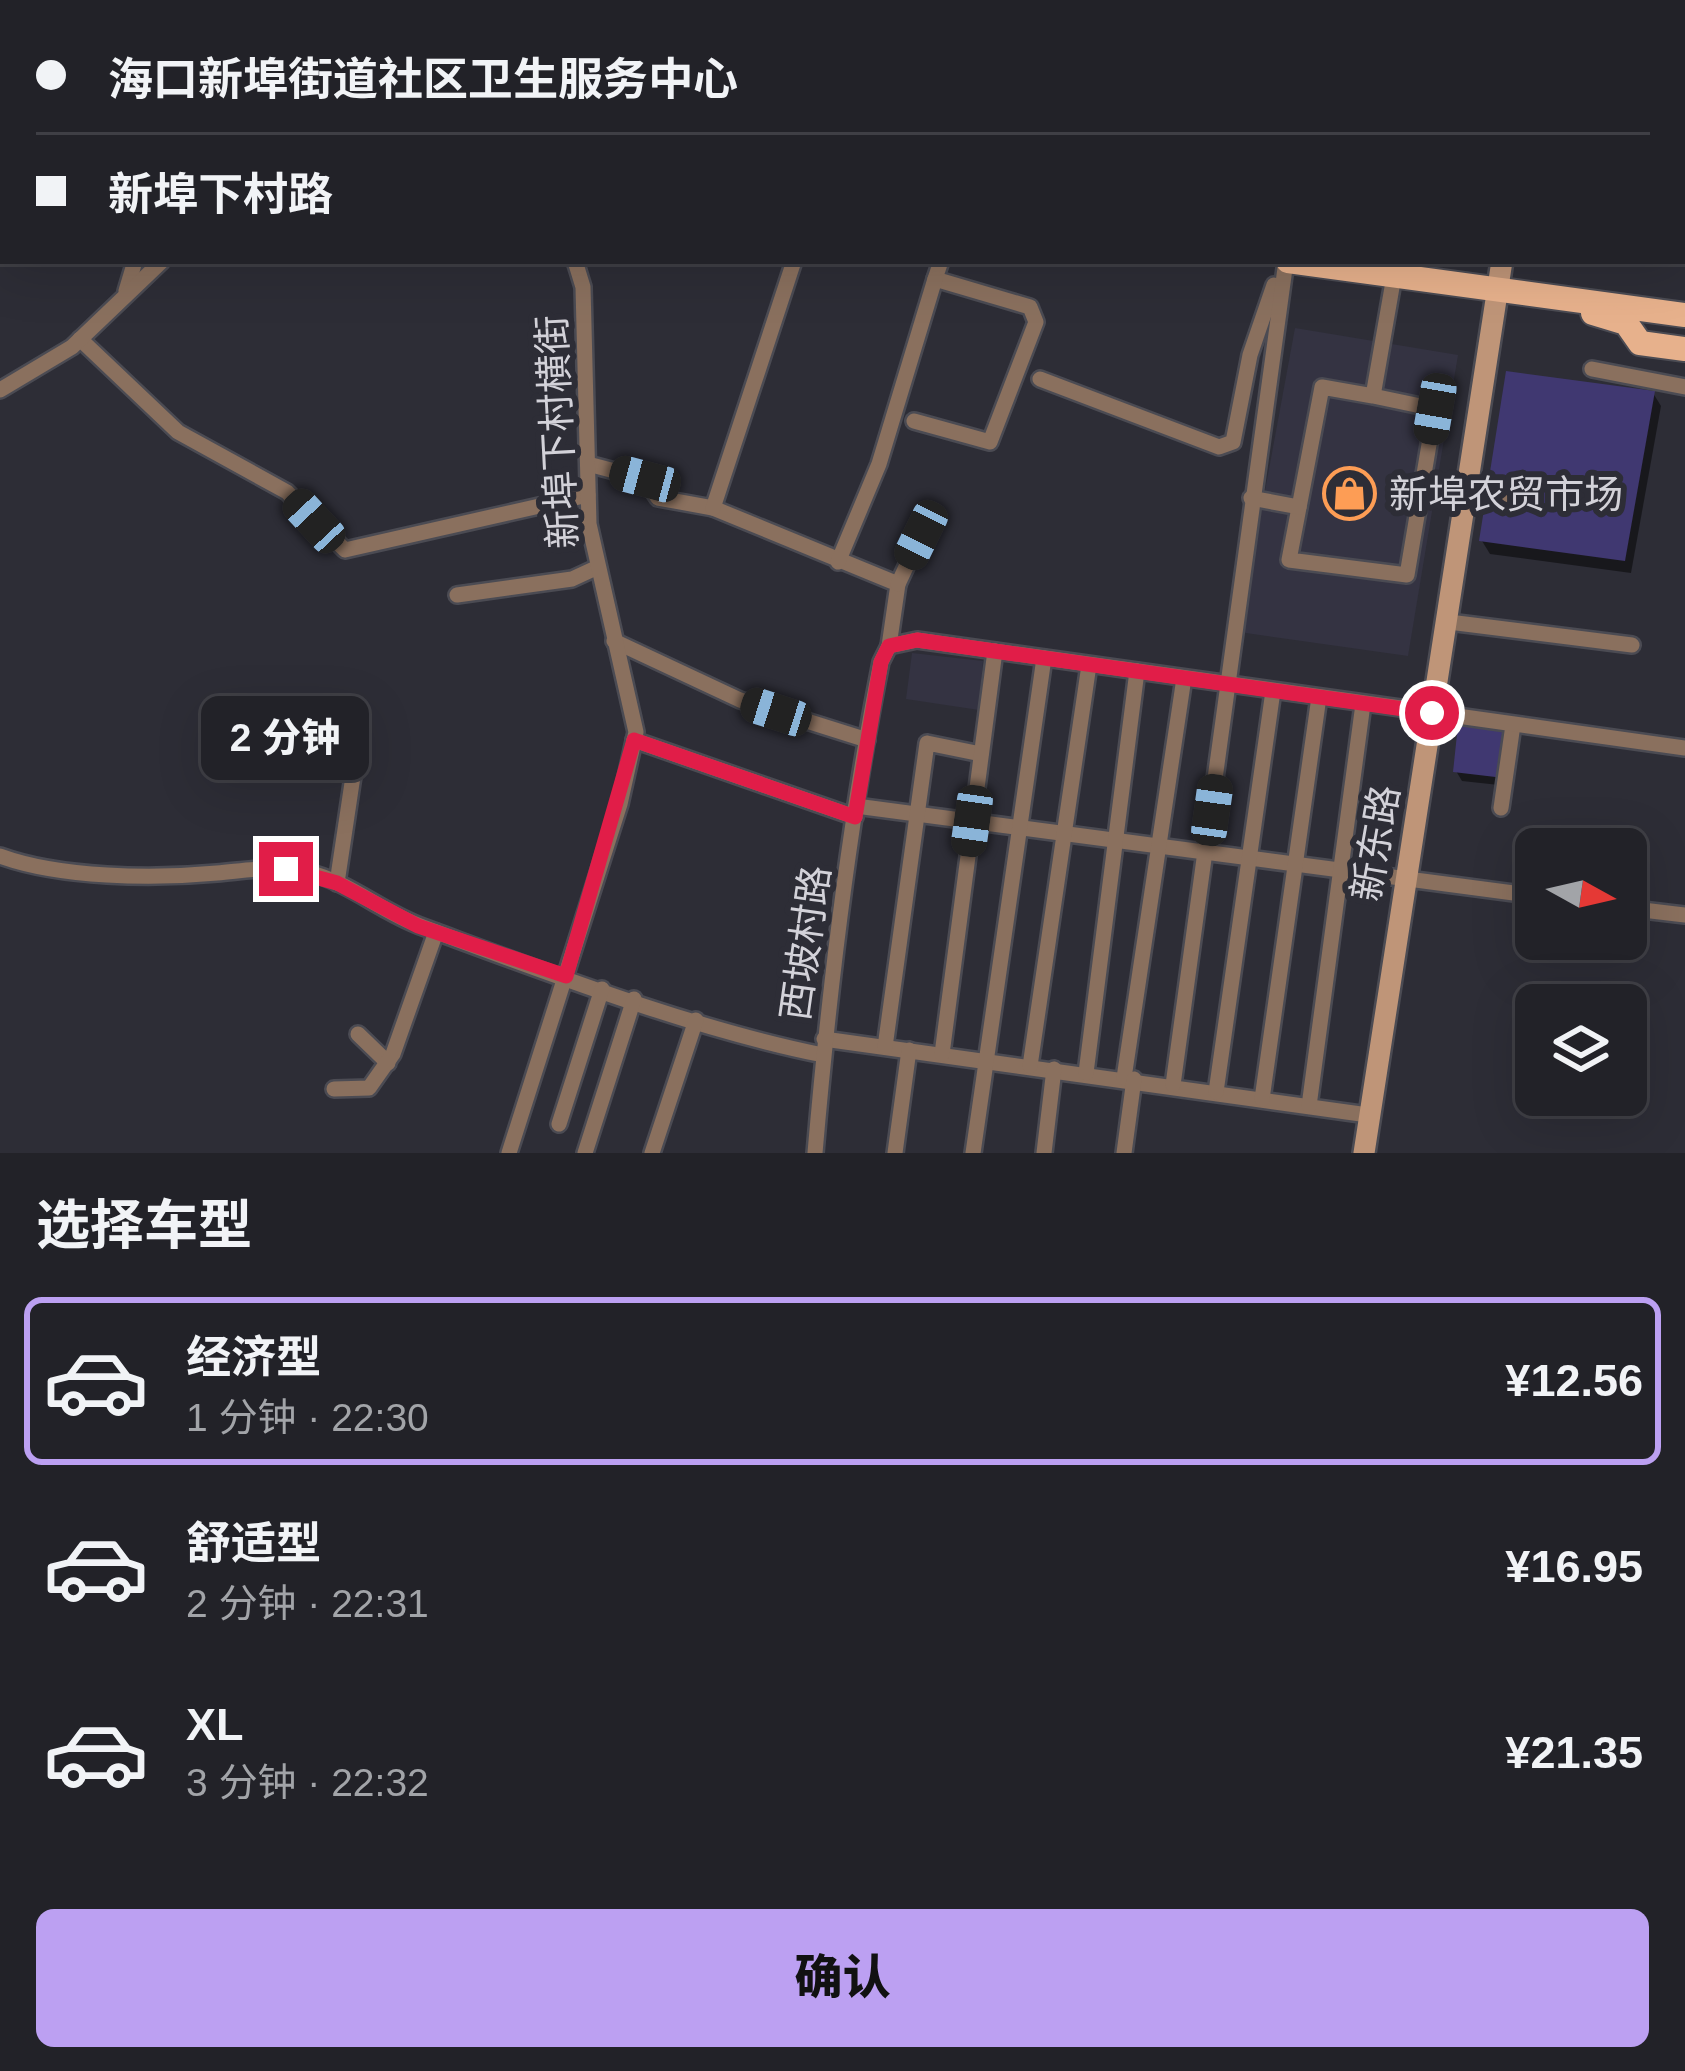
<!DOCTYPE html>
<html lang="zh">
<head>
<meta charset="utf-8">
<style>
  body { margin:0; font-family:Helvetica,"Noto Sans SC",sans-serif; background:#2a2a30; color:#f1f3f6; height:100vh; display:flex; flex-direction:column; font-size:45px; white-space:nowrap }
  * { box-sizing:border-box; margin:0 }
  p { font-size:39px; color:#a2a4a8 }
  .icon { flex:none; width:66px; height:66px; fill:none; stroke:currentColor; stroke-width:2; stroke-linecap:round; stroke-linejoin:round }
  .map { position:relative; height:1153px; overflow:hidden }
  .sheet { display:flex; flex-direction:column; background:#222228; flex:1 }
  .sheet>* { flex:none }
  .banner { position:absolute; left:0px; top:0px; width:1686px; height:264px; box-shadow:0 12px 48px #0002,0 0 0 3px #3f3f45; display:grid; align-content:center; height:264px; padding:0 36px; background:#222228 }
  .needle { width:78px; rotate:98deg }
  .buttons { position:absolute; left:1515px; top:828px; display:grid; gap:24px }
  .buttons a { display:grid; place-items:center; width:132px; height:132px; border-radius:18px; background:#222228; box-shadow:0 12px 48px #0002,0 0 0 3px #3f3f45; font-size:60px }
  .end { position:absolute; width:54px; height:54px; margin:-27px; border:15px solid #e11d48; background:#fff; box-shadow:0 0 0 6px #fff }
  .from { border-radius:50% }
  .bubble { position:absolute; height:84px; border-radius:18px; background:#222228; box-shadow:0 12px 48px #0002,0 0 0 3px #3f3f45; font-size:39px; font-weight:800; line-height:84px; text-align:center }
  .car { position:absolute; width:36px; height:72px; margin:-36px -18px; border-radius:15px; box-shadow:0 0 9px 3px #0007; background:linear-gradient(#222 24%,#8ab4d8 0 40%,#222 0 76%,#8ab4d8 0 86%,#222 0) }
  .banner b { display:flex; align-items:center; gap:42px; height:114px; font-size:45px }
  .banner b+b { border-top:3px solid #3f3f45 }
  .banner i { width:30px; height:30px; background:#f1f3f6 }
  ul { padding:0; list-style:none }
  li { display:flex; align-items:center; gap:36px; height:168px; margin:0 24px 18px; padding:0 12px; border:6px solid transparent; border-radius:18px }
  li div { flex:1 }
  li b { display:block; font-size:45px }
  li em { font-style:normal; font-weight:800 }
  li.current { border-color:#bca0f2 }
  li>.icon { width:108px; height:108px; stroke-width:1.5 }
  h2 { padding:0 36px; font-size:54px; line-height:144px }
  .cta { display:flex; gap:24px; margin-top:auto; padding:24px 36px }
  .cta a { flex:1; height:138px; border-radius:18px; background:#bca0f2; color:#111; font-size:48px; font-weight:800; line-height:138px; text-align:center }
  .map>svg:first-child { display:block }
</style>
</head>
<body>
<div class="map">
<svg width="1685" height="1153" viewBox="0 0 1685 1153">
  <rect width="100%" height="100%" fill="#2d2d36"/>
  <!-- built -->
  <g fill="#343342">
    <polygon points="1295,328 1458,355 1408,656 1239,632"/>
    <polygon points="912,653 983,661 979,710 906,699"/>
  </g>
  <!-- shadow -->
  <g fill="#0007">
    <polygon points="1653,393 1661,406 1631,573 1490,554 1482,541"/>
    <polygon points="1460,728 1508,786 1462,781 1456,771"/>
  </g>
  <!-- building -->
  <g fill="#403871">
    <polygon points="1506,371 1655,391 1625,561 1479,541"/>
    <polygon points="1458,725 1509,731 1504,778 1453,772"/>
  </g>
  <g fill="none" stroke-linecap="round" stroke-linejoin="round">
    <defs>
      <g id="street">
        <polyline points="1548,0 1574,3"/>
        <polyline points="754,3 754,0"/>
        <polyline points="835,3 836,0"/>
        <polyline points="901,3 901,0"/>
        <polyline points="965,3 965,0"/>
        <polyline points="1029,3 1030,0"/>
        <polyline points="1111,3 1111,0"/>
        <polyline points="1380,3 1381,0"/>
        <polyline points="1591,3 1591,0"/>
        <polyline points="1683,240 1685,240"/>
        <polyline points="126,291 135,261"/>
        <polyline points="80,339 178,432 287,492 345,550 588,495"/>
        <polyline points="1592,369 1685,387"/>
        <polyline points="1040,379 1219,447 1233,442 1250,355 1274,285"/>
        <polyline points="0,390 72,347 162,261"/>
        <polyline points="1373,396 1322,387 1289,560 1407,575 1435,409 1373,396 1394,276"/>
        <polyline points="914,421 990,442 1036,322 1030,307 935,279 941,261"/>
        <polyline points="588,464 645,479 658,498 713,508 898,584 889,646"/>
        <polyline points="1470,494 1505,499"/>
        <polyline points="1251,498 1299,507"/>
        <polyline points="713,508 794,261"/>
        <polyline points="838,562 879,464 935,279"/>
        <polyline points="898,584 921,535"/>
        <polyline points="457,595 572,579 598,567"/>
        <polyline points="1449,622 1632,645"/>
        <polyline points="614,641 740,700 867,740"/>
        <polyline points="634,740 855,817"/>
        <polyline points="856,806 1536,896"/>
        <polyline points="1501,808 1513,725"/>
        <path d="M0,856C60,878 153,879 217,873C250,870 274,865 307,872C348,881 383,913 423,927C548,973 693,1029 823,1055"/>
        <polyline points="337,883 355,763"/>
        <polyline points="1626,908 1685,915"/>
        <polyline points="358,1034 388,1063"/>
        <polyline points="824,1039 1368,1115"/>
        <polyline points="885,1047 927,743 981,754"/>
        <polyline points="942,1054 995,651"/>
        <polyline points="1030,1066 1089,665"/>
        <polyline points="1086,1073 1137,671"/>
        <polyline points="1124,1078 1184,678"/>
        <polyline points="1173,1085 1286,261"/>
        <polyline points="334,1089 369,1088 393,1054 436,932"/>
        <polyline points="1216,1092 1273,691"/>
        <polyline points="1262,1099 1319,697"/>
        <polyline points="1309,1106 1363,704"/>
        <polyline points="559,1124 602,989"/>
        <polyline points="509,1153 620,804 636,732 589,524 583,287 575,261"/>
        <polyline points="585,1153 634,999"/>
        <polyline points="652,1153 696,1020"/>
        <path d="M815,1153C829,989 849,823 881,662L889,646L917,640L1685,748"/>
        <polyline points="895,1153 909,1050"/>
        <polyline points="973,1153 1044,658"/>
        <polyline points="1044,1153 1054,1069"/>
        <polyline points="1124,1153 1134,1079"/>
      </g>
      <g id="secondary">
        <polyline points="1540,3 1541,0"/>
        <polyline points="1364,1153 1502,261"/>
      </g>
      <g id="primary">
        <polyline points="605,3 605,0"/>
        <polyline points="1288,261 1685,315"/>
        <polyline points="1593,313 1626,323 1640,343 1685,349"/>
      </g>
    </defs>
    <!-- street casing -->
    <use href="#street" stroke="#4b4b53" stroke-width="20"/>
    <!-- secondary casing -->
    <use href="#secondary" stroke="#4b4b53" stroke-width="26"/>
    <!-- primary casing -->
    <use href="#primary" stroke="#4b4b53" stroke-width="28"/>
    <!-- street -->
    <use href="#street" stroke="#8a705e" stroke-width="15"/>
    <!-- secondary -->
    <use href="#secondary" stroke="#bf9578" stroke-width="21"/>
    <!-- primary -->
    <use href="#primary" stroke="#e7b18c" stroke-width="24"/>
  </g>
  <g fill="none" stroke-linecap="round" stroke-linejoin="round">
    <!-- route -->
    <polyline stroke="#e11d48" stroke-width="15" points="286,869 337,883 418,926 566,976 634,740 855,817 881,662 889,646 917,640 1432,713"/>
  </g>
  <!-- icons -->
  <defs>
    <symbol id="shop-ring" viewBox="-11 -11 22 22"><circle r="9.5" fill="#2d2d36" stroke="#fd9d55" stroke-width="1.5"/><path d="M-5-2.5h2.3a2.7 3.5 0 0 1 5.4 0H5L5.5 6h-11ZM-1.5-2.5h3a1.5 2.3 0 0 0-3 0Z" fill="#fd9d55"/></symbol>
  </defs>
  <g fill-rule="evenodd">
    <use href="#shop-ring" x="1320" y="464" width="59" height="59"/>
  </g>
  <g text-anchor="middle" stroke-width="12" stroke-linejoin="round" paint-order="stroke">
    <!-- street labels -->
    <g font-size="39" fill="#d3d2d9" stroke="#2d2d36">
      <text transform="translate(557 432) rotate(-93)" y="14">新埠下村横街</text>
      <text transform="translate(1375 843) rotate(-80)" y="14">新东路</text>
      <text transform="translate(805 943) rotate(-82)" y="14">西坡村路</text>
    </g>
    <!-- poi labels -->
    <g font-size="39" fill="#d3d2d9" stroke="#2d2d36" text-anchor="start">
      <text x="1389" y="508">新埠农贸市场</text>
    </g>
  </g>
</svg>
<div class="buttons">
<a><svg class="needle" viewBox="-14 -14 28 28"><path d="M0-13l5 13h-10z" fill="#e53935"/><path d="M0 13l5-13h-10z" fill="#a2a4a8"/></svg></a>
<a><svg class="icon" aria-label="layers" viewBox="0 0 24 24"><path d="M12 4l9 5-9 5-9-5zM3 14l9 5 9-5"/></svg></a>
</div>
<i class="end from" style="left:1432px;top:713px"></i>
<i class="end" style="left:286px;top:869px"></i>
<div class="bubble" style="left:201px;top:696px;width:168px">2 分钟</div>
<i class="car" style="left:1435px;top:409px;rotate:190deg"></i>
<i class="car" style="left:645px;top:479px;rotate:285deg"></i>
<i class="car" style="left:314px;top:521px;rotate:317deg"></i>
<i class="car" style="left:921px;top:535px;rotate:206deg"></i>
<i class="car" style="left:776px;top:712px;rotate:288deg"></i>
<i class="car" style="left:1212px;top:810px;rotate:8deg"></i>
<i class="car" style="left:972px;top:821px;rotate:188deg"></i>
<div class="banner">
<b><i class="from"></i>海口新埠街道社区卫生服务中心</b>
<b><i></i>新埠下村路</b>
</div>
</div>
<section class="sheet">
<h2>选择车型</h2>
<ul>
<li class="current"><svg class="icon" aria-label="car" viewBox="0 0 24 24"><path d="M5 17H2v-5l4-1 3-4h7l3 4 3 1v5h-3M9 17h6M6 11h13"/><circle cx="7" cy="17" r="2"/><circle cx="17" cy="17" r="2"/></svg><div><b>经济型</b><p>1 分钟 · 22:30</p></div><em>¥12.56</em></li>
<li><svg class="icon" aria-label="car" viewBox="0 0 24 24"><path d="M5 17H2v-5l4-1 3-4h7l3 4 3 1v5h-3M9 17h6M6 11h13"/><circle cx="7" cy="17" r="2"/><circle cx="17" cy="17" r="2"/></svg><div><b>舒适型</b><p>2 分钟 · 22:31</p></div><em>¥16.95</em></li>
<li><svg class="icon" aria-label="car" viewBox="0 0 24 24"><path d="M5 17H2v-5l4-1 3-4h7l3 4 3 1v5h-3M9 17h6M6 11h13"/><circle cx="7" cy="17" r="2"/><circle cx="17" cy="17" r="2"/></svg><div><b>XL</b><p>3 分钟 · 22:32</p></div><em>¥21.35</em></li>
</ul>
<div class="cta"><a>确认</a></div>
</section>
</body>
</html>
